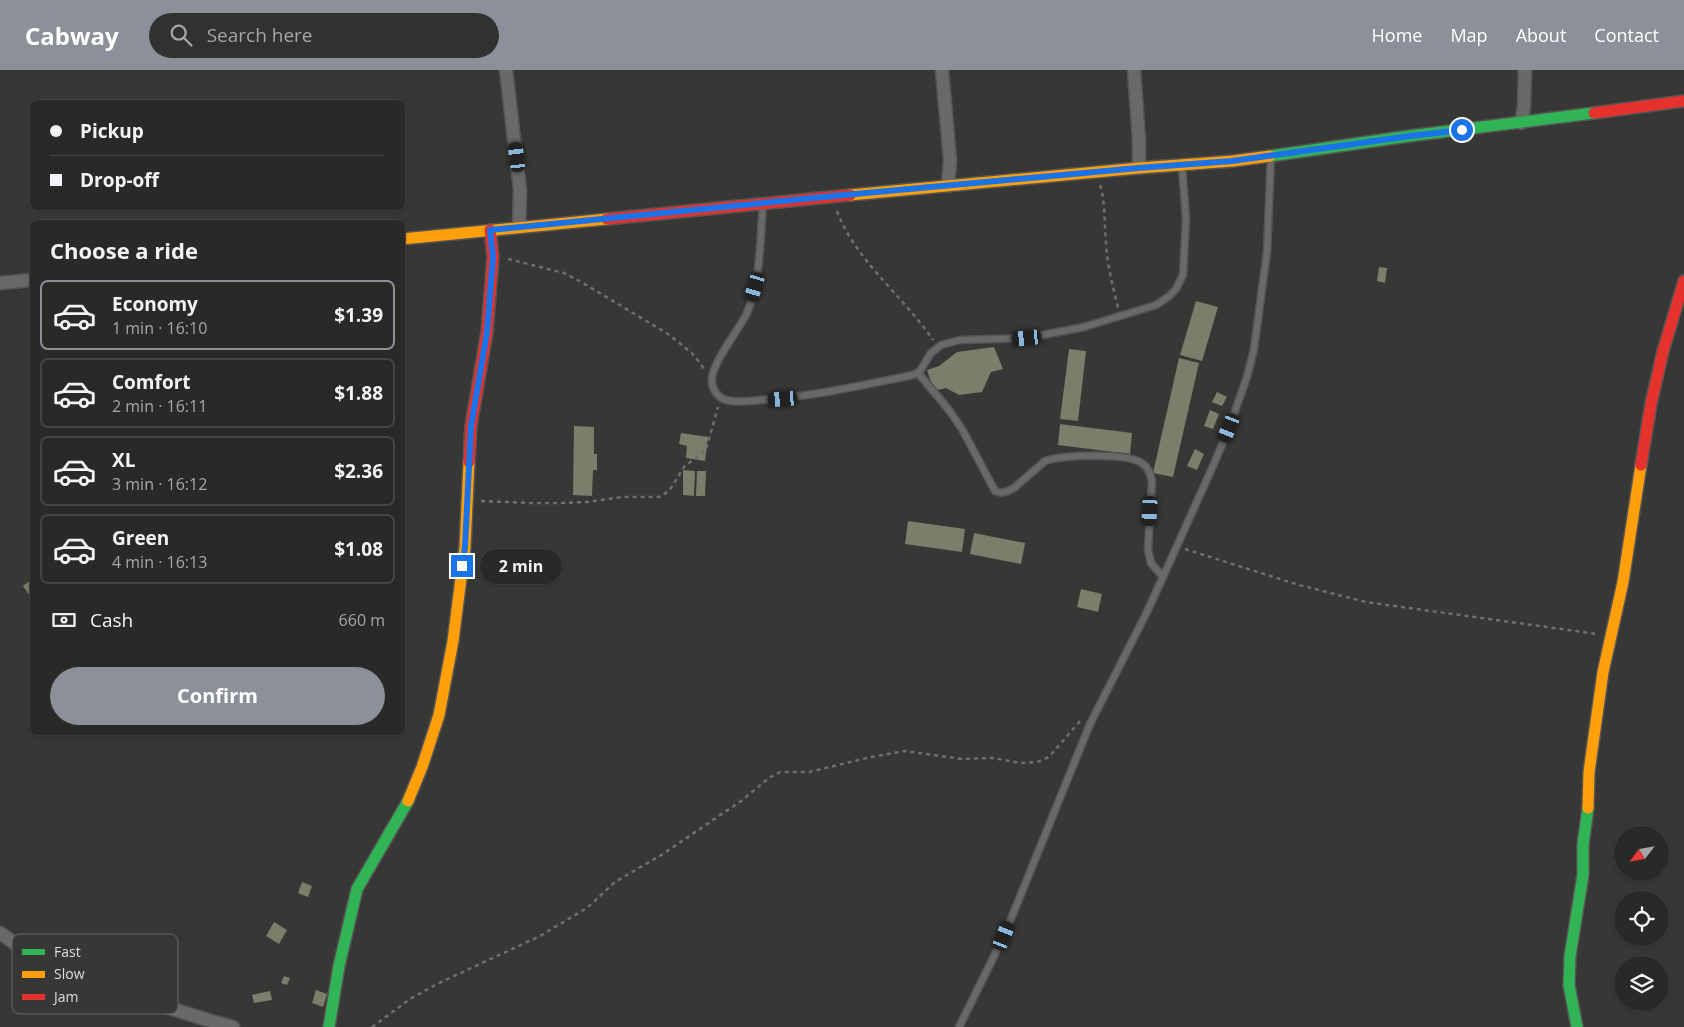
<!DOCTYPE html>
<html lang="en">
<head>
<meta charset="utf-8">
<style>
  body { margin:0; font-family:"Open Sans",sans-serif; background:#313130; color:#f1f3f6; height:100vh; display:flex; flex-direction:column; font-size:19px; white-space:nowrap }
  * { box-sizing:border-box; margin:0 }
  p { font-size:16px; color:#a5a6a8 }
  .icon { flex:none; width:28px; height:28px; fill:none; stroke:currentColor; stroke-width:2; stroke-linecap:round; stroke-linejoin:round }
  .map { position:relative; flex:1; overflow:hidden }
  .side { position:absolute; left:30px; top:150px; width:375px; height:515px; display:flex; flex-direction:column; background:#292928; border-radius:8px; box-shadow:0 1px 4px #0004,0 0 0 1px #454545 }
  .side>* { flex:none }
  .hud { position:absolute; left:30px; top:30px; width:375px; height:110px; border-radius:8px; box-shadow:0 1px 4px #0004,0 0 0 1px #454545; display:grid; align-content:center; height:110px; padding:0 20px; background:#292928 }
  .needle { width:32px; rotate:239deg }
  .buttons { position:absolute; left:1614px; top:756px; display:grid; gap:10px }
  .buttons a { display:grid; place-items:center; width:55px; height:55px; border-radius:50%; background:#292928; box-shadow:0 1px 4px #0004,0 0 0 1px #454545; font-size:25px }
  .end { position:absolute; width:22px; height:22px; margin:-11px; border:6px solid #1a73e8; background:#fff; box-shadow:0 0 0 2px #fff }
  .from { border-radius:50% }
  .bubble { position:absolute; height:35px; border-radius:18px; background:#292928; box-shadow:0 1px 4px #0004,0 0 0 1px #454545; font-size:16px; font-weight:700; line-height:35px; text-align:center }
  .car { position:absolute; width:15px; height:30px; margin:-15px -8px; border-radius:6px; box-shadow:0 0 4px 1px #0007; background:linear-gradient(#222 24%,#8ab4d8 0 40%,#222 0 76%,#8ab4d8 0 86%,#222 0) }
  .hud b { display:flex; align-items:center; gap:18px; height:48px; font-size:19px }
  .hud b+b { border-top:1px solid #454545 }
  .hud i { width:12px; height:12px; background:#f1f3f6 }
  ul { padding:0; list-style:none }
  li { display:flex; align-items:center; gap:15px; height:70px; margin:0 10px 8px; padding:0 10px; border:2px solid #454545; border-radius:8px }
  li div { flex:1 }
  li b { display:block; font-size:19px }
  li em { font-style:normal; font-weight:700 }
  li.current { border-color:#8c9099 }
  li>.icon { width:45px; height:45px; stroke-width:1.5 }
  h2 { padding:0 20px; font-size:22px; line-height:60px }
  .pay { display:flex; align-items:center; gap:12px; height:55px; padding:0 20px; font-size:19px }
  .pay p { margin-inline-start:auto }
  .action { display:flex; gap:10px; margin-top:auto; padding:10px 20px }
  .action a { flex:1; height:58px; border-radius:30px; background:#8c9099; color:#fff; font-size:20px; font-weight:700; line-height:58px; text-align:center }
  header { display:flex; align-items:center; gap:30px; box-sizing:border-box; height:70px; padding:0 25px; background:#8c9099; color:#fff }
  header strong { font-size:24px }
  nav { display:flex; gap:28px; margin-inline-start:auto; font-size:18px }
  .search { width:350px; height:45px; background:#313130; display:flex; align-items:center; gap:12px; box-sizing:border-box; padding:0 18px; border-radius:28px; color:#a5a6a8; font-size:19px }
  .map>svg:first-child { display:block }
</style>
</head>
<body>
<header>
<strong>Cabway</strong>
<div class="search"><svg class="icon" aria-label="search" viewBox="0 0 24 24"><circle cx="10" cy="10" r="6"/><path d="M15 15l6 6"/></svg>Search here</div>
<nav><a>Home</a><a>Map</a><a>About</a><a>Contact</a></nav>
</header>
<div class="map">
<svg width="1684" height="957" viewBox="0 0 1684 957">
  <rect width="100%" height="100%" fill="#373736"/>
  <!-- building -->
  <g fill="#7a7e6b">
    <polygon points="1379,197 1387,198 1385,213 1377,211"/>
    <polygon points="1196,231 1218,237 1202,291 1180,285"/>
    <polygon points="994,277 1003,299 991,302 982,322 959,325 946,318 934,321 927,300 939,296 957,282"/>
    <polygon points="1069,279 1086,281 1078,351 1060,349"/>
    <polygon points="1179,288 1199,293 1173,407 1153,403"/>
    <polygon points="1217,322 1227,327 1222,336 1212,332"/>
    <polygon points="1210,340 1219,344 1213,359 1204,356"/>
    <polygon points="1060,354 1132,363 1130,384 1058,375"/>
    <polygon points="574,356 594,357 594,384 597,384 597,400 593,400 592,426 573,425"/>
    <polygon points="681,363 708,367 705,391 686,388 687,376 679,374"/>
    <polygon points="1195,379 1204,384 1197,400 1187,396"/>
    <polygon points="683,400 695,401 694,426 683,425"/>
    <polygon points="697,401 706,401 705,426 696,426"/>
    <polygon points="908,451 965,459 962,482 905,474"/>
    <polygon points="974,463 1025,473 1021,494 970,484"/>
    <polygon points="32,509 32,524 30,526 23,516"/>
    <polygon points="1081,519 1102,524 1098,542 1077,537"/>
    <polygon points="302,812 312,816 308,827 298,823"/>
    <polygon points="274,852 287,860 279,874 266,866"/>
    <polygon points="284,906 290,908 287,915 281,913"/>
    <polygon points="316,920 327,924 323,937 312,933"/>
    <polygon points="270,921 272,930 254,933 252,925"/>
  </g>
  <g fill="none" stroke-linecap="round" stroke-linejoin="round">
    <defs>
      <g id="lane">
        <path d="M763,134C760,170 761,209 747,243C739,260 709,296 712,313C713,321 719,328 726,330C736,333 749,331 760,330C811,327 863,315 913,305L920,301L931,283L941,275L960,270L1027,268L1084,257L1156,235L1168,227L1176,219L1183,205L1186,149L1182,96"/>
        <path d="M918,303L949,340L962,359L995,421C1002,424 1007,422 1014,418L1045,391C1063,385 1129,382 1143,394C1149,398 1150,404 1152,411L1148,479L1151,493L1163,507L1146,544L1090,654L1004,866L959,957"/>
        <polyline points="1163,507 1213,396 1229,358 1247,307 1254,279 1267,182 1271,87"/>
      </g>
      <g id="street">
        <polyline points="506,0 520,120 519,157"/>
        <polyline points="942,0 950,90 948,116"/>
        <polyline points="1134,0 1139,70 1139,98"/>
        <polyline points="1521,53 1524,37 1525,0"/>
        <polyline points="0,213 32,210"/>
        <polyline points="0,863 23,879 122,926 163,936 211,951 233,957"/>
      </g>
      <g id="fast">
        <polyline points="1270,86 1409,66 1594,43"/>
        <polyline points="329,957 339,896 357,819 408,731"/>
        <polyline points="1577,957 1569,915 1570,886 1583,805 1583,775 1588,738"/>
      </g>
      <g id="slow">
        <polyline points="850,125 1139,98 1233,91 1270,86"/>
        <polyline points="402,169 607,149"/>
        <polyline points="408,731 422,697 439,645 453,571 465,477 469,392"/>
        <polyline points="1588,738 1589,702 1603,602 1623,512 1641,395"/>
      </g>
      <g id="jam">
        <polyline points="1594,43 1684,31"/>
        <polyline points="607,149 850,125"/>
        <polyline points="469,392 471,356 487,262 493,187 490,160"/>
        <polyline points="1641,395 1651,334 1663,281 1684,211"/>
      </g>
    </defs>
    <!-- lane casing -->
    <use href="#lane" stroke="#545454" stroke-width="9"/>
    <!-- street casing -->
    <use href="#street" stroke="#545454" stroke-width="15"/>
    <!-- fast casing -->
    <use href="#fast" stroke="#545454" stroke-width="14"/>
    <!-- slow casing -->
    <use href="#slow" stroke="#545454" stroke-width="14"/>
    <!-- jam casing -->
    <use href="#jam" stroke="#545454" stroke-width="14"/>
    <!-- path -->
    <g stroke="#6f6f6f" stroke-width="2.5" stroke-dasharray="4 4" stroke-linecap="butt">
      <path d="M1100,115C1106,134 1104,153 1106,173C1107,195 1113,216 1118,238"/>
      <path d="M837,141C855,190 904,227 933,270"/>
      <polyline points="508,189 564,203 583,213 668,264 692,283 705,300"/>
      <polyline points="481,431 532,433 559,433 587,432 622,427 659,427 669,421 684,397 706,380 718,337"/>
      <polyline points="1185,479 1299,515 1366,532 1597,564"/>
      <polyline points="372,957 410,929 437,914 540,866 587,838 615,812 663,784 741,731 769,708 780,702 809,702 871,687 905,681 962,689 993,688 1020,693 1037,692 1049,687 1081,650"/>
    </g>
    <!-- lane -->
    <use href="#lane" stroke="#696968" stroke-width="6"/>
    <!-- street -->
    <use href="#street" stroke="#696968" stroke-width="12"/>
    <!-- fast -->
    <use href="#fast" stroke="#30b455" stroke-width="11"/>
    <!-- slow -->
    <use href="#slow" stroke="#ff9f0a" stroke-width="11"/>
    <!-- jam -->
    <use href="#jam" stroke="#e5322d" stroke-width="11"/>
  </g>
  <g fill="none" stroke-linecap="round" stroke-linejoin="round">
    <!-- route -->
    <polyline stroke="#1a73e8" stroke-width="6" points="462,496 465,477 471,356 487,262 493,187 490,160 844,125 1138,98 1232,91 1410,66 1462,60"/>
  </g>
  <!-- legend -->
  <rect x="12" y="864" width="166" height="80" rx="8" fill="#373835" stroke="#696967" stroke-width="1"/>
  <rect x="22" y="879" width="23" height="6" fill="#30b455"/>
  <rect x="22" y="901" width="23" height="7" fill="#ff9f0a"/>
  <rect x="22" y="924" width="23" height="6" fill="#e5322d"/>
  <g font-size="14" fill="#dcdcdb">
    <text x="54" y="887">Fast</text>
    <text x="54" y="909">Slow</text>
    <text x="54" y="932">Jam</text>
  </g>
</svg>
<div class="buttons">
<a><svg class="needle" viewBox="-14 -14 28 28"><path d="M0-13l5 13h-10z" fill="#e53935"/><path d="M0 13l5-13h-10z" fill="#a5a6a8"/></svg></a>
<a><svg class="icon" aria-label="locate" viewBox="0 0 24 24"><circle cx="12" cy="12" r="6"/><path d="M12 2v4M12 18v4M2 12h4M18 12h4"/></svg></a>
<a><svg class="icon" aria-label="layers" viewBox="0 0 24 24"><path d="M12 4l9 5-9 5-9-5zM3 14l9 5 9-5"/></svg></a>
</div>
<i class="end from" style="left:1462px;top:60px"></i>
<i class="end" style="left:462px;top:496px"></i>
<div class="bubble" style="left:480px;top:479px;width:82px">2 min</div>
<i class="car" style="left:517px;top:87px;rotate:353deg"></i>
<i class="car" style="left:755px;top:217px;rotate:197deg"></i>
<i class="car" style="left:1027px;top:268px;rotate:264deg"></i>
<i class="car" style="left:783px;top:329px;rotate:266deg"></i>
<i class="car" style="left:1229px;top:358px;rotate:202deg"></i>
<i class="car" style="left:1150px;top:441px;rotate:183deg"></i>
<i class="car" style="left:1004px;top:866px;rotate:22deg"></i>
<div class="hud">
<b><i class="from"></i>Pickup</b>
<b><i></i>Drop-off</b>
</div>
<section class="side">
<h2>Choose a ride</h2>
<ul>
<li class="current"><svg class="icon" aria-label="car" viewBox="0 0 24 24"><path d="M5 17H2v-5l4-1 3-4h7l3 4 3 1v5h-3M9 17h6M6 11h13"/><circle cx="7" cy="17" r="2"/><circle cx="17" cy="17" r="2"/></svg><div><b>Economy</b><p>1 min · 16:10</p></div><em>$1.39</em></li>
<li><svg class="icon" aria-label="car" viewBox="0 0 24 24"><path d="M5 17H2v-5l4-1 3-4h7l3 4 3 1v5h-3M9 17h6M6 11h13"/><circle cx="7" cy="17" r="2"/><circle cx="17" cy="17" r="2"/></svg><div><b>Comfort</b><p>2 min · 16:11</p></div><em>$1.88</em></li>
<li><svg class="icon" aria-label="car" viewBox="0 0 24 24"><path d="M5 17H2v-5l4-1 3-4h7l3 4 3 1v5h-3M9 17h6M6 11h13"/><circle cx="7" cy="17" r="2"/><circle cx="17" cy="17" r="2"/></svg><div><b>XL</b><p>3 min · 16:12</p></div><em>$2.36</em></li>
<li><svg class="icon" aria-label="car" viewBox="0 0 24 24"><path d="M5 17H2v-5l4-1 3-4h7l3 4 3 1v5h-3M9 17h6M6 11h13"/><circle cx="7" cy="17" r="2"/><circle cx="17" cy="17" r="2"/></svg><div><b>Green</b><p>4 min · 16:13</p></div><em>$1.08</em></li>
</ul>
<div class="pay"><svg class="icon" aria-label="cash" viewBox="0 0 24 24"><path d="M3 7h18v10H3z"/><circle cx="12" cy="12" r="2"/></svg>Cash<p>660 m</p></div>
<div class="action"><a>Confirm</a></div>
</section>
</div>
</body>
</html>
